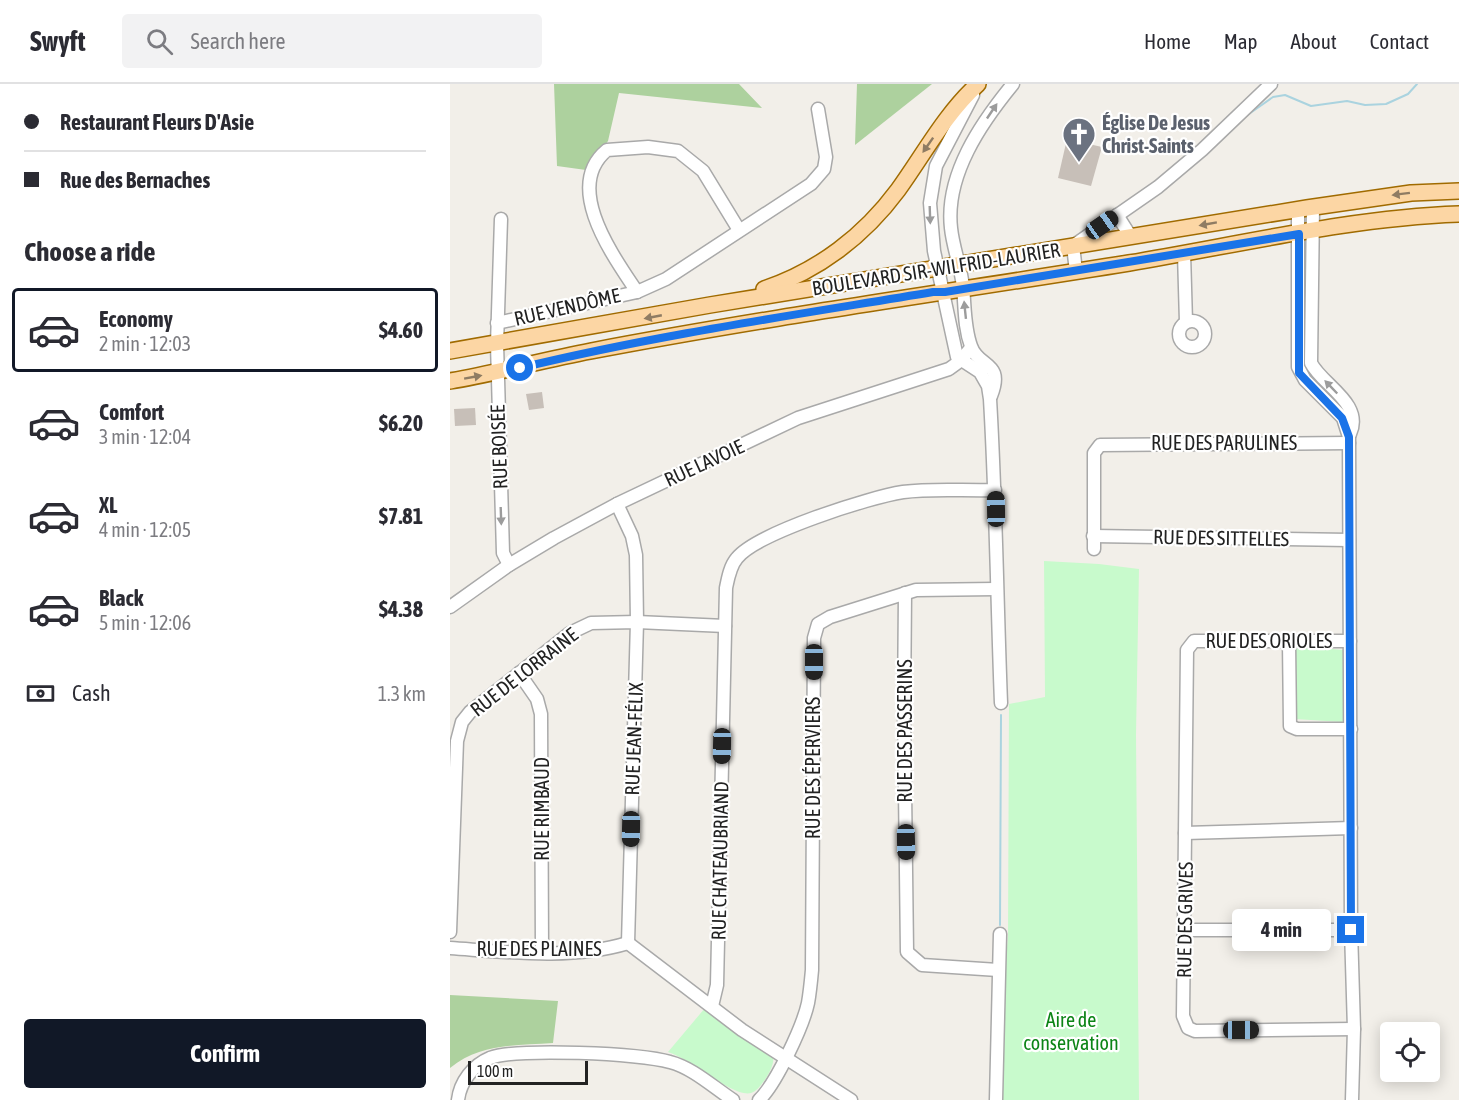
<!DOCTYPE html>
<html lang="en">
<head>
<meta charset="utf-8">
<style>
  body { margin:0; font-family:"Asap Condensed",sans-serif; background:#f2f2f3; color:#2b2b33; height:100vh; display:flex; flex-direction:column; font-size:22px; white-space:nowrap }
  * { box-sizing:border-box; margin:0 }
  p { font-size:20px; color:#7c7c81 }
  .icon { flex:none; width:33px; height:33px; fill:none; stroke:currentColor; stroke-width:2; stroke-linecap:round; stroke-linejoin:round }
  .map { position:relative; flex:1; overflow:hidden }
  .panel { display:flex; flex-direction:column; background:#fff; width:450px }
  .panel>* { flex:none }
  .guide { display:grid; align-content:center; height:132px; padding:0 24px; background:#fff }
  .buttons { position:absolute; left:930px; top:938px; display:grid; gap:12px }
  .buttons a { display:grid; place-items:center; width:60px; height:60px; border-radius:6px; background:#fff; box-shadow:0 3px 15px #0003; font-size:30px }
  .scale { position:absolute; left:18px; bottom:15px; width:120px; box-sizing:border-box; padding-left:6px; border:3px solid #222; border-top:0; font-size:16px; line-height:21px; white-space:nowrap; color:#222; -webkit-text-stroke:4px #fff; paint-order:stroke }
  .end { position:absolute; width:27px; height:27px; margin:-14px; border:8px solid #1a73e8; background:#fff; box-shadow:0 0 0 3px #fff }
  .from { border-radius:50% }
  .bubble { position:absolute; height:42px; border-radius:6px; background:#fff; box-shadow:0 3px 15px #0003; font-size:20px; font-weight:700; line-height:42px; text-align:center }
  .car { position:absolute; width:18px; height:36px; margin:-18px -9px; border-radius:8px; box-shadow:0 0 4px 2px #0007; background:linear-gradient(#222 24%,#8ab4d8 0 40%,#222 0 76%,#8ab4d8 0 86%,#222 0) }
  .guide b { display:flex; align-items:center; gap:21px; height:57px; font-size:22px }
  .guide b+b { border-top:2px solid #e1e1e2 }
  .guide i { width:15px; height:15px; background:#2b2b33 }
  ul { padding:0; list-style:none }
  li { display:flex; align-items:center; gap:18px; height:84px; margin:0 12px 9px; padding:0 12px; border:3px solid transparent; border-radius:6px }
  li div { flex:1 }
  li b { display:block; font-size:22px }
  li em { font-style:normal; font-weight:700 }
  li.current { border-color:#111827 }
  li>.icon { width:54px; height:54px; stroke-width:1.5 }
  h2 { padding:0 24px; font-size:27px; line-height:72px }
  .pay { display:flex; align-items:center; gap:15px; height:66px; padding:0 24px; font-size:22px }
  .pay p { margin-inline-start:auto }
  .primary-button { display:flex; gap:12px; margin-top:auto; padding:12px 24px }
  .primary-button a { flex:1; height:69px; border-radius:6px; background:#111827; color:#fff; font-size:24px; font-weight:700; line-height:69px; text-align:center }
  header { display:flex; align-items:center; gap:36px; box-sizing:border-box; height:84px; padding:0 30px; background:#fff; border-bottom:2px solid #e1e1e2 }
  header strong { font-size:28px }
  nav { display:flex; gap:33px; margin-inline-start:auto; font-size:21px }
  .search { width:420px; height:54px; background:#f2f2f3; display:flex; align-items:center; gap:15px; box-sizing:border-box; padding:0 21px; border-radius:6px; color:#7c7c81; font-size:22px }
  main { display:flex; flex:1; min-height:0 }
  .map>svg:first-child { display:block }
</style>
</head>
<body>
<header>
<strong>Swyft</strong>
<div class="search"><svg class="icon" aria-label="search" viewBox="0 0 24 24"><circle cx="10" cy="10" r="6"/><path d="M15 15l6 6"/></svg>Search here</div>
<nav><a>Home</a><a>Map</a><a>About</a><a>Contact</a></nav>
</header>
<main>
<section class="panel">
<div class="guide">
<b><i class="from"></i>Restaurant Fleurs D'Asie</b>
<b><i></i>Rue des Bernaches</b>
</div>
<h2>Choose a ride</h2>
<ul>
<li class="current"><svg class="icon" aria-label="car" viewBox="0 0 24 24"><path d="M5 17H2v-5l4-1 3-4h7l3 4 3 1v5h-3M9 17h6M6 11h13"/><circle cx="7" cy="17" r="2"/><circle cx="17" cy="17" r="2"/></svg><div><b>Economy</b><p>2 min · 12:03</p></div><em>$4.60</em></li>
<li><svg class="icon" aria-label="car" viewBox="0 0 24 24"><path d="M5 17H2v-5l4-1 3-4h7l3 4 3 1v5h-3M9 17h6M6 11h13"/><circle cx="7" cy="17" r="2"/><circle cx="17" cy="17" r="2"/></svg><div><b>Comfort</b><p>3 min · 12:04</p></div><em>$6.20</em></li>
<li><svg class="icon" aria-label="car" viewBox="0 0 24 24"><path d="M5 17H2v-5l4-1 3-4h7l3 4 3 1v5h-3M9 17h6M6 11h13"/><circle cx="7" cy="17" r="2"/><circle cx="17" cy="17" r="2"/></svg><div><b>XL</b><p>4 min · 12:05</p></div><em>$7.81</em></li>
<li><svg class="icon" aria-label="car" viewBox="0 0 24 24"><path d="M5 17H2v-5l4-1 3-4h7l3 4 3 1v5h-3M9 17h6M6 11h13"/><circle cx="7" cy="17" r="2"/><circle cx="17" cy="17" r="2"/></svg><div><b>Black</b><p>5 min · 12:06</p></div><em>$4.38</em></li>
</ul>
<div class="pay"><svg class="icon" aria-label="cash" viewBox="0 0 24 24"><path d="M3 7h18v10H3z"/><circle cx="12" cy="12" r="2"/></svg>Cash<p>1.3 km</p></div>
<div class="primary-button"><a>Confirm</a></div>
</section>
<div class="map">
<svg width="1009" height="1016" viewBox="0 0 1009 1016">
  <rect width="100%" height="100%" fill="#f2efe9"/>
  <!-- forest -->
  <g fill="#add19e">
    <polygon points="104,0 289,0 312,24 169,9 158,57 136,86 107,82"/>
    <polygon points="407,0 482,0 405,61"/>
    <path d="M0,911L108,917L103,959C64,962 31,959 0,984Z"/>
  </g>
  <!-- park -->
  <g fill="#c8facc">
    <polygon points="594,477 649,480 689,485 686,651 689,1016 552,1016 553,909 558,852 559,620 595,613"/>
    <polygon points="851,562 893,566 895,635 892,638 845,635 845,566"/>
    <path d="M255,924L323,971C325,979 319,990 314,997C311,1001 306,1008 301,1009C283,1014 240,974 218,968Z"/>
  </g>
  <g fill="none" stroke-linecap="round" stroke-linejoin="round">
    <!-- stream -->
    <g stroke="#aad3df" stroke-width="2">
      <polyline points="796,32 823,13 835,11 861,22 897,17 915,21 936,20 958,10 967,0"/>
      <polyline points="550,841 551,631"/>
    </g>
  </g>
  <!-- building -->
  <g fill="#c7bfb8">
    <polygon points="617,55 652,63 641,102 608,94"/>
    <polygon points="92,308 94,324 79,326 76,310"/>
    <polygon points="25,324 26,341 5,342 4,325"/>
  </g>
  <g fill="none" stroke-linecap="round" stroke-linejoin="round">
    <defs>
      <g id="minor">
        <path d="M523,11L486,82L480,119L484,167L507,273L530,288L538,302L540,315C546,416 547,517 551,619"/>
        <path d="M863,123L861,279C872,301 914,319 900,350"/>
        <polyline points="848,125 848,283 855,296 893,334 899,353 901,846 904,945 902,1016"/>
        <polyline points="667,131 681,153"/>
        <polyline points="51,135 47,260 53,469 59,481"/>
        <polyline points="734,169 736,238"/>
        <polyline points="626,187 623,162 708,103 752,66 821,0"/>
        <path d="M187,208C164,173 112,103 157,66L198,63L228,67L253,87L289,146"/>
        <circle cx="742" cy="250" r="13"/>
        <polyline points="47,239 187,208 216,195 361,100 374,85 376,73 368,25"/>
        <path d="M541,312C555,277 528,284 521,262C514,243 515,223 513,203C511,183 503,164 501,144C495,91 531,39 563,0"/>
        <polyline points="167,420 182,452 186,471 187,538 178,859"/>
        <polyline points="643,452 899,456"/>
        <polyline points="644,465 644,369 650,361 899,359"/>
        <polyline points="455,509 454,625 457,868 472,881 548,886"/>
        <polyline points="0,523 59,481 104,454 167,420 348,334 499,285 510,277 521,264"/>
        <polyline points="900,557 744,557 737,566 733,932 738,944 745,947 904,945"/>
        <polyline points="839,558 840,642 847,645 901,645"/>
        <polyline points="69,589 87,615 91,630 92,868"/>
        <polyline points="735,749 901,744"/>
        <polyline points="735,846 901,846"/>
        <polyline points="0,848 7,657 12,638 20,628 120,549 141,539 187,538 275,542"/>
        <polyline points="178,859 292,946 401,1016"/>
        <path d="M0,864C58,868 122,876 178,859"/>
        <path d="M262,922L267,901L276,504C278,494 280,482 287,474C307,449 420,413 453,408C483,404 515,407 545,406"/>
        <path d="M8,1016C10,998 23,981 40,974C67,964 190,969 220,978C243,984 263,1003 283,1016"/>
        <path d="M309,1016C326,1000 353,942 358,919C360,908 361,897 362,886L364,554L368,540L380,533L466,506L546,505"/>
        <polyline points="546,1016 550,850"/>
      </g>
      <g id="major">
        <path d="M314,205C368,187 414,152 448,106C474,70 495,30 528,0"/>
        <polyline points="0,267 260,221 857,124 961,109 1009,107"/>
        <path d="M0,297C47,289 93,276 141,267C319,233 499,208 679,179C788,161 898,134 1009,130"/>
      </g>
    </defs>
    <!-- minor casing -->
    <use href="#minor" stroke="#a9a9a9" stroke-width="15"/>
    <!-- major casing -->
    <use href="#major" stroke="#a06b00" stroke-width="18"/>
    <!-- minor -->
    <use href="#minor" stroke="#fff" stroke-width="12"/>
    <!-- major -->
    <use href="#major" stroke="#fcd6a4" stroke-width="15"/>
  </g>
  <!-- one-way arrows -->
  <defs><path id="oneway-solid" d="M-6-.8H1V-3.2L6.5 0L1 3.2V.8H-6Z" transform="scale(1.5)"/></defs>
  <g fill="#9c9c9c">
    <use href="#oneway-solid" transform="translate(542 27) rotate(-56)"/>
    <use href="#oneway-solid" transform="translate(480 131) rotate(88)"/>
    <use href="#oneway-solid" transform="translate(515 226) rotate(-96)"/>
    <use href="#oneway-solid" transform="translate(881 303) rotate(-134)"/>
    <use href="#oneway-solid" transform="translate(51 432) rotate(88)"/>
  </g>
  <g fill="#8f7c63">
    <use href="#oneway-solid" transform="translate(478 61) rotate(125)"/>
    <use href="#oneway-solid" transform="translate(951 110) rotate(173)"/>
    <use href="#oneway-solid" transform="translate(758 140) rotate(170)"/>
    <use href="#oneway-solid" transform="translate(203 233) rotate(169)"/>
    <use href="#oneway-solid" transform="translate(23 293) rotate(-10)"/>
  </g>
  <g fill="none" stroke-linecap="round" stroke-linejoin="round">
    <!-- route -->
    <path stroke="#1a73e8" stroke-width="8" d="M70,284C206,251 345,231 483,208H495L849,150V289L892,334L899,353L901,846"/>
  </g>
  <!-- icons -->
  <defs>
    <symbol id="church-pin" viewBox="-11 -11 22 30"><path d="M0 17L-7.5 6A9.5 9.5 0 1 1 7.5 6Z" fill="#6b7280" stroke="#fff"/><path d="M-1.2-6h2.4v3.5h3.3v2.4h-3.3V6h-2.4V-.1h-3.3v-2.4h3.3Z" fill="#fff"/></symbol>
  </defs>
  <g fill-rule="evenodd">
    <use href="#church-pin" x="610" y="31" width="38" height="52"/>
  </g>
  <g text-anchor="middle" stroke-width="4.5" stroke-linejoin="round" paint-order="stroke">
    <!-- worship labels -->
    <g font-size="20" font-weight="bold" fill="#5b616d" stroke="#fff" text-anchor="start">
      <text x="652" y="46">Église De Jesus<tspan x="652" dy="23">Christ-Saints</tspan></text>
    </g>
    <!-- street labels -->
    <g font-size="20" fill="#222" stroke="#fff">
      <text transform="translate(486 185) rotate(-9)" y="7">BOULEVARD SIR-WILFRID-LAURIER</text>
      <text transform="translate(117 223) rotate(-13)" y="7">RUE VENDÔME</text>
      <text x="774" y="366">RUE DES PARULINES</text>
      <text transform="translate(49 363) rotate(-92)" y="7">RUE BOISÉE</text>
      <text transform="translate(254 379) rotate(-25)" y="7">RUE LAVOIE</text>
      <text transform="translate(771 454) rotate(1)" y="7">RUE DES SITTELLES</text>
      <text x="819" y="564">RUE DES ORIOLES</text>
      <text transform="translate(74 588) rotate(-38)" y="7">RUE DE LORRAINE</text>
      <text transform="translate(455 647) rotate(-90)" y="7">RUE DES PASSERINS</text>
      <text transform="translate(184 655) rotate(-88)" y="7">RUE JEAN-FÉLIX</text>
      <text transform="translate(363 684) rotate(-90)" y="7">RUE DES ÉPERVIERS</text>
      <text transform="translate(92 725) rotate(-90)" y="7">RUE RIMBAUD</text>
      <text transform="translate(270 777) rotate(-89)" y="7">RUE CHATEAUBRIAND</text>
      <text transform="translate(735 836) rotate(-89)" y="7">RUE DES GRIVES</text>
      <text x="89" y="872">RUE DES PLAINES</text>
    </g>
    <!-- park labels -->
    <g font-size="20" fill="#0c8416" stroke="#fff">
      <text x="621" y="943">Aire de<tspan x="621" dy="23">conservation</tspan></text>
    </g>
  </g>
</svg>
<div class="buttons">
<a><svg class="icon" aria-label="locate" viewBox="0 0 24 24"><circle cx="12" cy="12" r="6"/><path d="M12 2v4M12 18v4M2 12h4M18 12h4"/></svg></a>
</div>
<div class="scale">100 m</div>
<i class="end from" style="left:70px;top:284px"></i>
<i class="end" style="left:901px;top:846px"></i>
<div class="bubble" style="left:782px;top:825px;width:99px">4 min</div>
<i class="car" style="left:652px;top:141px;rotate:55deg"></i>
<i class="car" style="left:546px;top:425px;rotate:359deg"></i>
<i class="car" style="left:364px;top:578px;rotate:180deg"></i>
<i class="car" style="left:272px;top:662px;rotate:181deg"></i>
<i class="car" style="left:181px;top:745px;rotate:181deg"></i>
<i class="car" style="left:456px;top:758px;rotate:179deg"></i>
<i class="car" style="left:791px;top:946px;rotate:90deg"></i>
</div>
</main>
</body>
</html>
